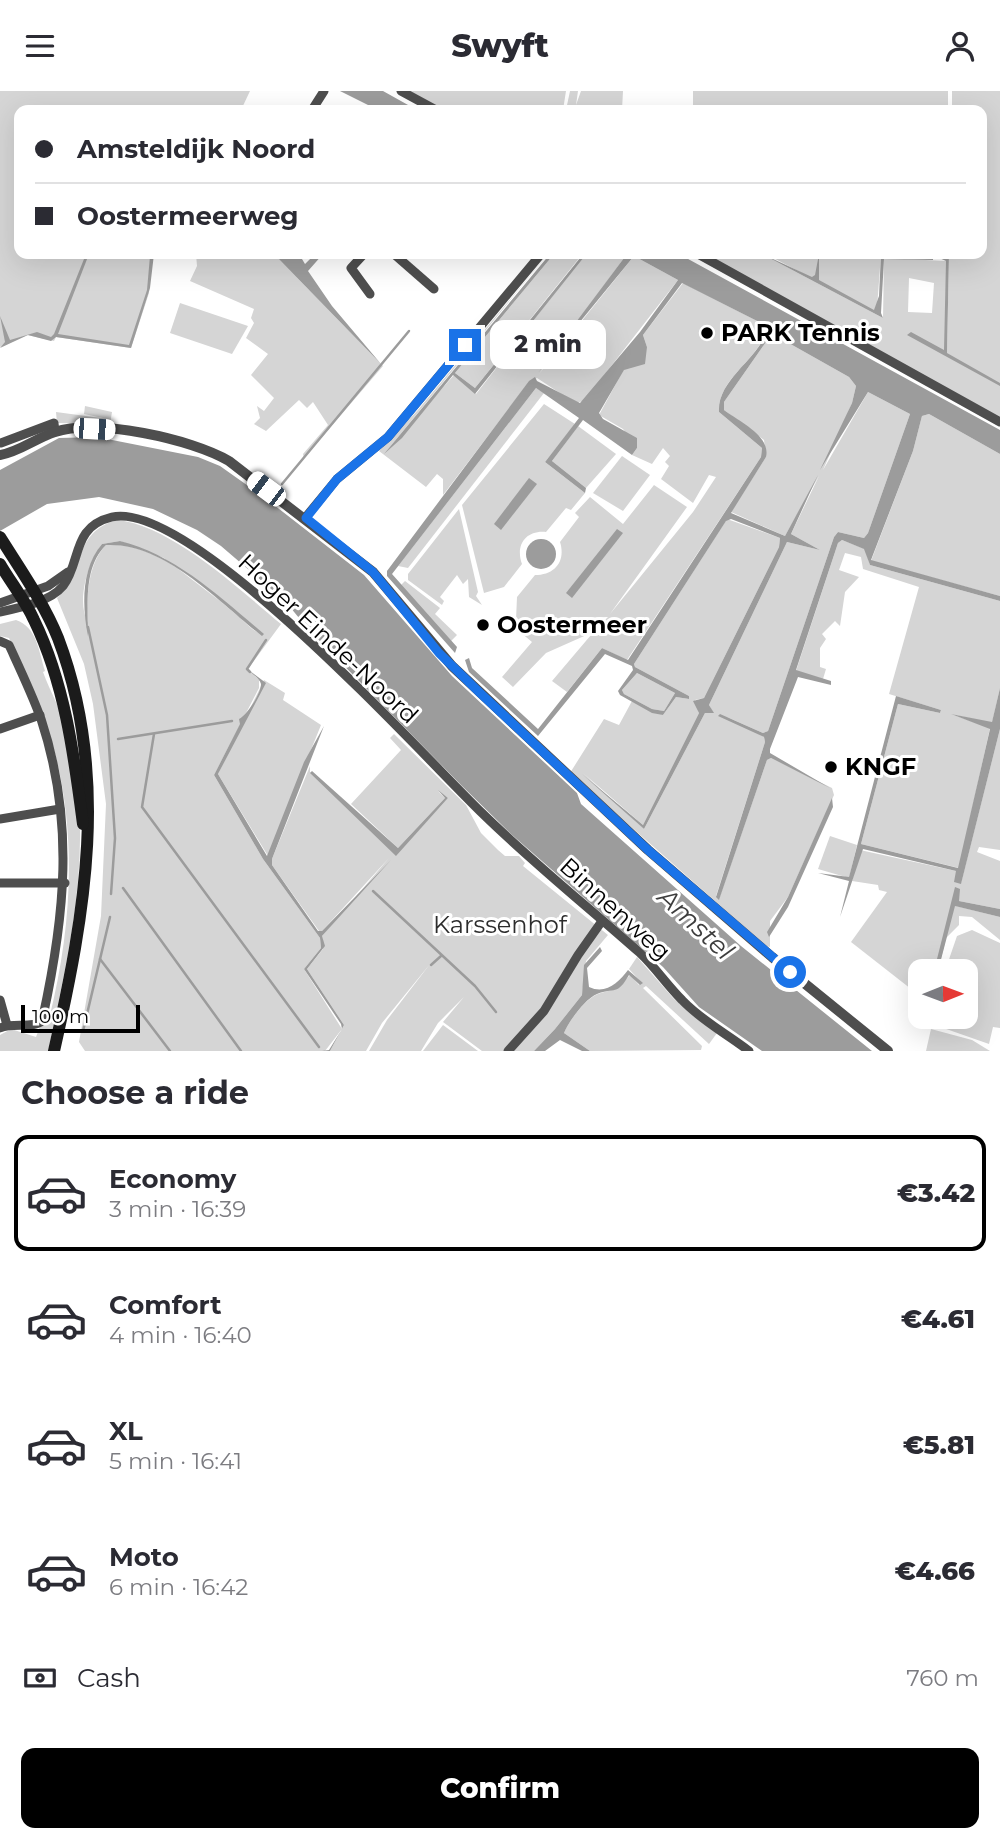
<!DOCTYPE html>
<html lang="en">
<head>
<meta charset="utf-8">
<style>
  body { margin:0; font-family:Montserrat,sans-serif; background:#f7f7f7; color:#2b2b33; height:100vh; display:flex; flex-direction:column; font-size:26px; white-space:nowrap }
  * { box-sizing:border-box; margin:0 }
  p { font-size:23px; color:#7c7c81 }
  .icon { flex:none; width:38px; height:38px; fill:none; stroke:currentColor; stroke-width:2; stroke-linecap:round; stroke-linejoin:round }
  .map { position:relative; height:960px; overflow:hidden }
  .sheet { display:flex; flex-direction:column; background:#fff; flex:1 }
  .sheet>* { flex:none }
  .top-card { position:absolute; left:14px; top:14px; width:973px; height:154px; border-radius:14px; box-shadow:0 7px 28px #0002; display:grid; align-content:center; height:154px; padding:0 21px; background:#fff }
  .needle { width:46px; rotate:89deg }
  .fabs { position:absolute; left:908px; top:868px; display:grid; gap:14px }
  .fabs a { display:grid; place-items:center; width:70px; height:70px; border-radius:14px; background:#fff; box-shadow:0 7px 28px #0002; font-size:35px }
  .scale { position:absolute; left:21px; bottom:18px; width:119px; box-sizing:border-box; padding-left:7px; border:4px solid #000; border-top:0; font-size:19px; line-height:24px; white-space:nowrap; color:#000; -webkit-text-stroke:5px #fff; paint-order:stroke }
  .end { position:absolute; width:32px; height:32px; margin:-16px; border:9px solid #1a73e8; background:#fff; box-shadow:0 0 0 4px #fff }
  .from { border-radius:50% }
  .bubble { position:absolute; height:49px; border-radius:14px; background:#fff; box-shadow:0 7px 28px #0002; font-size:23px; font-weight:800; line-height:49px; text-align:center }
  .car { position:absolute; width:21px; height:42px; margin:-21px -10px; border-radius:9px; box-shadow:0 0 5px 2px #0007; background:linear-gradient(#fff 24%,#345 0 40%,#fff 0 76%,#345 0 86%,#fff 0) }
  .top-card b { display:flex; align-items:center; gap:24px; height:66px; font-size:26px }
  .top-card b+b { border-top:2px solid #e1e1e2 }
  .top-card i { width:18px; height:18px; background:#2b2b33 }
  ul { padding:0; list-style:none }
  li { display:flex; align-items:center; gap:21px; height:116px; margin:0 14px 10px; padding:0 7px; border:4px solid transparent; border-radius:14px }
  li div { flex:1 }
  li b { display:block; font-size:26px }
  li em { font-style:normal; font-weight:800 }
  li.selected { border-color:#000 }
  li>.icon { width:63px; height:63px; stroke-width:1.5 }
  h2 { padding:0 21px; font-size:32px; line-height:84px }
  .pay { display:flex; align-items:center; gap:18px; height:77px; padding:0 21px; font-size:26px }
  .pay p { margin-inline-start:auto }
  .primary-button { display:flex; gap:14px; margin-top:auto; padding:14px 21px }
  .primary-button a { flex:1; height:80px; border-radius:14px; background:#000; color:#fff; font-size:28px; font-weight:800; line-height:80px; text-align:center }
  header { display:flex; justify-content:space-between; align-items:center; height:91px; padding:0 21px; background:#fff; font-size:32px; font-weight:800 }
  .map>svg:first-child { display:block }
</style>
</head>
<body>
<header><svg class="icon" aria-label="menu" viewBox="0 0 24 24"><path d="M4 6h16M4 12h16M4 18h16"/></svg>Swyft<svg class="icon" aria-label="person" viewBox="0 0 24 24"><circle cx="12" cy="8" r="4"/><path d="M4 21q1-7 8-7t8 7"/></svg></header>
<div class="map">
<svg width="1000" height="960" viewBox="0 0 1000 960">
  <rect width="100%" height="100%" fill="#fff"/>
  <!-- green -->
  <g fill="#d5d5d5" fill-rule="evenodd">
    <polygon points="0,0 250,0 241,19 19,19 19,163 152,163 149,202 131,257 56,246 54,250 27,244 0,256"/>
    <polygon points="407,0 566,0 563,19 556,19 557,17 554,19 442,19"/>
    <polygon points="570,0 578,0 576,14 581,0 623,0 622,19 566,19"/>
    <rect x="693" y="0" width="255" height="19"/>
    <path d="M952,0H1000V327L705,163H762L883,227L884,167L946,170L947,262L949,163H982V19H952ZM909,187L934,192L932,222L908,221Z"/>
    <polygon points="196,163 274,163 383,275 304,367 303,363 328,334 313,311 307,317 299,309 266,340 254,333 260,327 257,315 264,320 274,307 251,284 268,263 246,247 254,232 251,227 254,218 190,190 197,175"/>
    <polygon points="548,163 385,362 454,284 476,303 583,166 580,163 627,163 539,283 634,165 678,189 584,310 575,312 537,287 529,291 443,404 443,388 437,383 426,396 379,360 417,320"/>
    <polygon points="554,163 575,163 580,166 475,297 455,282"/>
    <polygon points="766,163 881,163 877,217 874,220"/>
    <path d="M683,192L767,235C763,267 717,286 719,321L762,357L761,366L627,569L602,557L567,601L552,590L602,531L591,542L546,562L513,596L502,586L532,551L514,536L517,533L604,530L608,526L516,529L517,506L535,484C555,484 566,470 560,451L579,426L575,422L590,406L623,433L654,394L687,416L610,523L693,421L716,386L709,384L693,412L661,388L669,375L665,371L670,365L663,357L652,373L632,364L637,357L623,338L599,324L624,278L647,256L643,244Z"/>
    <polygon points="180,212 248,235 232,263 170,242"/>
    <polygon points="778,246 849,286 856,295 852,312 823,379 868,301 910,323 868,442 864,447 838,441 834,446 768,640 763,642 727,626 764,646 765,651 716,805 719,808 767,669 771,667 832,697 834,704 788,806 770,830 770,856 766,855 570,682 604,628 619,634 632,610 663,624 676,606 689,608 689,605 635,576 634,573 727,428 780,447 779,456 704,607 695,609 699,622 643,734 583,682 644,738 705,622 713,622 709,614 787,451 820,459 791,443 819,385 785,445 731,421 766,366 764,349 724,319 724,311 766,251"/>
    <polygon points="536,297 544,302 408,477 398,475"/>
    <path d="M544,313L575,333L545,371L585,402L571,419L566,417L546,441C526,439 515,454 522,473L504,496L484,502L462,414Z"/>
    <polygon points="85,315 112,321 110,333 57,332 56,321 108,328 84,323"/>
    <polygon points="929,323 1000,363 1000,505 871,470 913,360 922,325"/>
    <polygon points="578,335 616,363 586,397 552,370"/>
    <polygon points="622,365 650,384 623,420 593,402"/>
    <polygon points="459,418 478,501 476,505 482,514 469,506 468,488 463,493 457,484 440,506 444,510 442,514 408,489 408,483"/>
    <path d="M117,429C171,434 240,499 281,533L248,578L259,589V597L214,684L263,768L320,847L321,857L304,878L342,938L325,960H85L79,951L101,825L106,713L93,613L84,573L57,507C87,481 71,442 117,429ZM120,450L164,467L263,543C256,543 246,532 238,525C201,495 157,451 106,454C88,472 86,507 88,532C76,510 88,471 102,453Z"/>
    <polygon points="842,449 865,458 870,474 1000,510 1000,597 992,632 951,623 990,637 959,777 861,753 898,613 940,622 941,619 889,603 919,496 863,478 861,466 845,462 839,479 859,486 845,501 840,535 835,530 822,543 826,548 820,557 820,576 826,578 823,588 796,580 838,452"/>
    <polygon points="405,490 440,517 435,523 457,544 450,551 401,494"/>
    <path d="M16,529C37,536 39,561 45,580L43,581C50,601 61,618 67,639C96,750 71,852 48,960H0V944L11,938L36,946L41,933L48,932C73,835 79,731 47,635C37,605 22,576 9,547L0,545V533Z"/>
    <polygon points="637,582 675,602 664,620 652,618 624,603 622,599"/>
    <polygon points="264,589 285,602 283,609 321,634 268,765 218,683"/>
    <polygon points="1000,638 1000,759 979,756 977,761 1000,770 1000,818 959,810 956,815 1000,826 1000,849 972,826 959,825 959,834 946,847 938,880 920,880 920,905 851,851 887,801 879,799 878,794 852,790 860,759 956,780 961,792"/>
    <polygon points="394,643 466,714 481,742 498,759 505,765 519,765 525,772 523,775 608,844 586,870 582,904 555,938 534,960 482,960 443,931 464,906 438,932 421,960 369,960 387,929 430,873 382,932 366,960 330,960 344,934 307,878 323,858 322,845 389,767 322,840 319,840 272,774 272,768 310,675 310,681 396,764 448,707 438,700 445,707 398,757 351,713 401,659 390,647"/>
    <polygon points="830,745 857,754 849,787 818,778"/>
    <polygon points="972,839 1000,852 1000,937 993,936 989,953 932,933 934,926 966,926 966,880 945,880 957,845"/>
    <path d="M637,866L674,908L717,942L709,953L646,895L643,897L702,955L701,959L590,960L564,942C569,930 585,908 598,903C619,896 614,902 630,884L639,894L642,892L629,878Z"/>
    <polygon points="443,934 478,960 423,960"/>
    <polygon points="931,938 972,949 990,960 926,960"/>
  </g>
  <!-- water -->
  <g fill="#9c9c9c" fill-rule="evenodd">
    <polygon points="340,0 383,0 417,19 365,19 368,14"/>
    <polygon points="86,163 89,163 58,243 129,254 147,199 150,165 141,163 154,163 150,197 131,257 56,246 51,250 28,244 0,257 5,251 0,225 10,249 37,241 51,246 54,243"/>
    <polygon points="274,163 299,163 305,173 315,163 323,163 308,180 332,215 381,273"/>
    <polygon points="550,163 554,163 455,282 475,297 580,167 575,163 584,166 475,303 453,284 402,347 384,363"/>
    <path d="M627,163H679L1000,339V363L929,323L922,325L913,360L871,469L1000,505V510L870,474L864,458L842,449L838,452L796,579L831,590V594L798,586L770,658V662L830,697L771,667L767,669L719,809L716,806L765,651L764,646L718,625L720,623L763,642L768,640L834,446L838,441L864,447L868,442L910,323L868,301L820,379L852,312L856,295L849,286L778,246L766,251L724,311V319C740,331 771,345 766,366L731,422L785,445L818,384L791,443L820,459L787,451L709,614L714,622H705L644,738L582,683L643,734L699,622L693,610L704,607L779,456L780,447L731,428L726,430L634,573L635,576L689,605V608L676,606L663,624L652,622L620,604L618,600L633,579L632,575L605,563L538,645L469,581L465,569L469,567L472,577L538,638L602,557L628,569L761,366L762,357L719,321C717,286 765,265 767,235L682,192L643,244L647,256L645,273L624,279L599,322L603,328L637,347V357L632,364L583,329L552,370L586,397L585,402L545,371L579,327L536,297L392,483L457,556L455,562L387,485V480L529,290L535,286L537,290L580,312L640,241L678,189L634,165L538,282ZM637,582L675,602L664,620L652,618L624,603L622,599Z"/>
    <polygon points="762,163 812,186 815,184 819,163 819,189 874,219 879,205 881,163 933,166 933,169 884,168 881,222 883,227"/>
    <polygon points="949,163 947,262 1000,292 1000,295 907,244 911,241 944,259 946,170 937,166"/>
    <polygon points="97,346 198,366 220,375 265,407 364,484 452,585 577,702 581,713 741,855 872,960 762,960 699,916 663,876 511,743 462,695 309,539 285,510 221,455 197,439 153,418 99,406 47,413 0,440 0,379 59,347"/>
    <polygon points="529,387 537,393 501,439 494,433"/>
    <polygon points="617,438 623,442 572,507 566,502"/>
    <circle cx="541" cy="463" r="15"/>
    <path d="M120,450C176,464 220,506 264,543L262,545C219,511 165,451 106,454C83,476 88,516 88,545C82,516 81,477 102,453Z"/>
    <path d="M250,580L266,592L218,683L267,765L304,671L324,635L272,768V774L318,840H322L391,769L322,845L325,855L307,878L344,934L330,960H322L329,959L342,938L341,933L304,878L321,857L320,847L263,768L214,684L240,633L239,628C246,625 261,603 261,593C260,588 252,583 250,580Z"/>
    <polygon points="1000,597 1000,638 961,793 954,791 956,780 863,758 840,826 849,790 818,782 849,786 896,605 941,619 940,622 898,613 861,753 958,777 990,638 951,623 992,631"/>
    <polygon points="312,680 398,757 445,707 438,699 448,707 396,765 310,682"/>
    <polygon points="832,707 833,716 788,816 769,846 767,841 788,806"/>
    <polygon points="955,796 960,798 959,810 1000,818 1000,826 955,815 938,880 934,880"/>
    <path d="M600,856L602,860L587,877L589,896C606,904 619,891 628,879L643,892L640,894L629,884C617,905 615,896 597,903C585,908 569,930 564,942L590,960H582L560,949L545,960H534L555,938L582,904L584,874Z"/>
  </g>
  <g fill="none" stroke-linecap="round" stroke-linejoin="round">
    <!-- stream -->
    <g stroke="#9c9c9c" stroke-width="2.5">
      <polyline points="282,393 409,240"/>
      <polyline points="88,536 107,624 115,747 111,803"/>
      <polyline points="250,581 247,578 266,549"/>
      <polyline points="154,643 142,716 319,956"/>
      <polyline points="118,648 232,630"/>
      <polyline points="123,797 241,960"/>
      <polyline points="373,800 475,895 496,921"/>
      <polyline points="100,868 170,960"/>
      <polyline points="431,874 441,865"/>
      <polyline points="83,940 110,826"/>
    </g>
    <!-- minor -->
    <g stroke="#4e4e4e" stroke-width="9">
      <polyline points="401,0 436,19"/>
      <polyline points="312,19 324,0"/>
      <polyline points="364,163 351,177 370,203"/>
      <polyline points="394,163 434,198"/>
      <polyline points="698,163 1000,331"/>
      <polyline points="1,352 54,332 55,341"/>
      <polyline points="305,427 337,388 388,346 541,163"/>
      <polyline points="0,512 48,495 68,481"/>
      <path d="M0,521C19,517 50,511 63,495C82,470 71,436 112,426C192,408 422,664 482,722C532,771 587,815 640,862C655,876 667,894 682,909C702,930 727,943 749,960"/>
      <path d="M0,550L9,554C20,578 32,603 41,628C75,731 65,826 42,930C32,938 13,931 0,937"/>
      <polyline points="0,638 40,624"/>
      <polyline points="0,728 60,718"/>
      <polyline points="0,792 65,792"/>
      <polyline points="0,909 7,934"/>
      <polyline points="508,960 544,920 578,864 602,830"/>
    </g>
    <!-- tertiary -->
    <path stroke="#4e4e4e" stroke-width="10" d="M0,364C19,361 36,347 55,341C96,327 192,348 229,370L373,481L452,575L648,759L772,866L888,960"/>
    <!-- secondary -->
    <g stroke="#1b1b1b" stroke-width="12">
      <path d="M0,446C20,478 44,512 58,547C110,684 85,823 54,960"/>
      <path d="M0,473C11,492 25,509 34,529C65,593 74,664 83,733"/>
    </g>
  </g>
  <g fill="none" stroke-linecap="round" stroke-linejoin="round">
    <!-- route -->
    <polyline stroke="#1a73e8" stroke-width="9" points="465,254 388,346 337,388 306,427 373,481 439,562 479,601 648,759 790,881"/>
  </g>
  <!-- markers -->
  <g fill="#000" stroke="#fff" stroke-width="2.5">
    <circle cx="707" cy="242" r="7"/>
    <circle cx="483" cy="534" r="7"/>
    <circle cx="831" cy="676" r="7"/>
  </g>
  <g text-anchor="middle" stroke-width="6" stroke-linejoin="round" paint-order="stroke">
    <!-- poi labels -->
    <g font-size="24" font-weight="bold" fill="#000" stroke="#fff" text-anchor="start">
      <text x="721" y="250">PARK Tennis</text>
      <text x="497" y="542">Oostermeer</text>
      <text x="845" y="684">KNGF</text>
    </g>
    <!-- street labels -->
    <g font-size="24" fill="#000" stroke="#fff">
      <text transform="translate(328 548) rotate(43)" y="8">Hoger Einde-Noord</text>
      <text transform="translate(615 818) rotate(42)" y="8">Binnenweg</text>
    </g>
    <!-- park labels -->
    <g font-size="24" fill="#2c2c2c" stroke="#fff">
      <text x="500" y="842">Karssenhof</text>
    </g>
    <!-- water labels -->
    <g font-size="26" font-style="italic" fill="#3d3d3d" stroke="#fff">
      <text transform="translate(696 833) rotate(43)" y="9">Amstel</text>
    </g>
  </g>
</svg>
<div class="fabs">
<a><svg class="needle" viewBox="-14 -14 28 28"><path d="M0-13l5 13h-10z" fill="#e53935"/><path d="M0 13l5-13h-10z" fill="#7c7c81"/></svg></a>
</div>
<div class="scale">100 m</div>
<i class="end from" style="left:790px;top:881px"></i>
<i class="end" style="left:465px;top:254px"></i>
<div class="bubble" style="left:490px;top:229px;width:116px">2 min</div>
<i class="car" style="left:94px;top:338px;rotate:93deg"></i>
<i class="car" style="left:266px;top:398px;rotate:307deg"></i>
<div class="top-card">
<b><i class="from"></i>Amsteldijk Noord</b>
<b><i></i>Oostermeerweg</b>
</div>
</div>
<section class="sheet">
<h2>Choose a ride</h2>
<ul>
<li class="selected"><svg class="icon" aria-label="car" viewBox="0 0 24 24"><path d="M5 17H2v-5l4-1 3-4h7l3 4 3 1v5h-3M9 17h6M6 11h13"/><circle cx="7" cy="17" r="2"/><circle cx="17" cy="17" r="2"/></svg><div><b>Economy</b><p>3 min · 16:39</p></div><em>€3.42</em></li>
<li><svg class="icon" aria-label="car" viewBox="0 0 24 24"><path d="M5 17H2v-5l4-1 3-4h7l3 4 3 1v5h-3M9 17h6M6 11h13"/><circle cx="7" cy="17" r="2"/><circle cx="17" cy="17" r="2"/></svg><div><b>Comfort</b><p>4 min · 16:40</p></div><em>€4.61</em></li>
<li><svg class="icon" aria-label="car" viewBox="0 0 24 24"><path d="M5 17H2v-5l4-1 3-4h7l3 4 3 1v5h-3M9 17h6M6 11h13"/><circle cx="7" cy="17" r="2"/><circle cx="17" cy="17" r="2"/></svg><div><b>XL</b><p>5 min · 16:41</p></div><em>€5.81</em></li>
<li><svg class="icon" aria-label="car" viewBox="0 0 24 24"><path d="M5 17H2v-5l4-1 3-4h7l3 4 3 1v5h-3M9 17h6M6 11h13"/><circle cx="7" cy="17" r="2"/><circle cx="17" cy="17" r="2"/></svg><div><b>Moto</b><p>6 min · 16:42</p></div><em>€4.66</em></li>
</ul>
<div class="pay"><svg class="icon" aria-label="cash" viewBox="0 0 24 24"><path d="M3 7h18v10H3z"/><circle cx="12" cy="12" r="2"/></svg>Cash<p>760 m</p></div>
<div class="primary-button"><a>Confirm</a></div>
</section>
</body>
</html>
